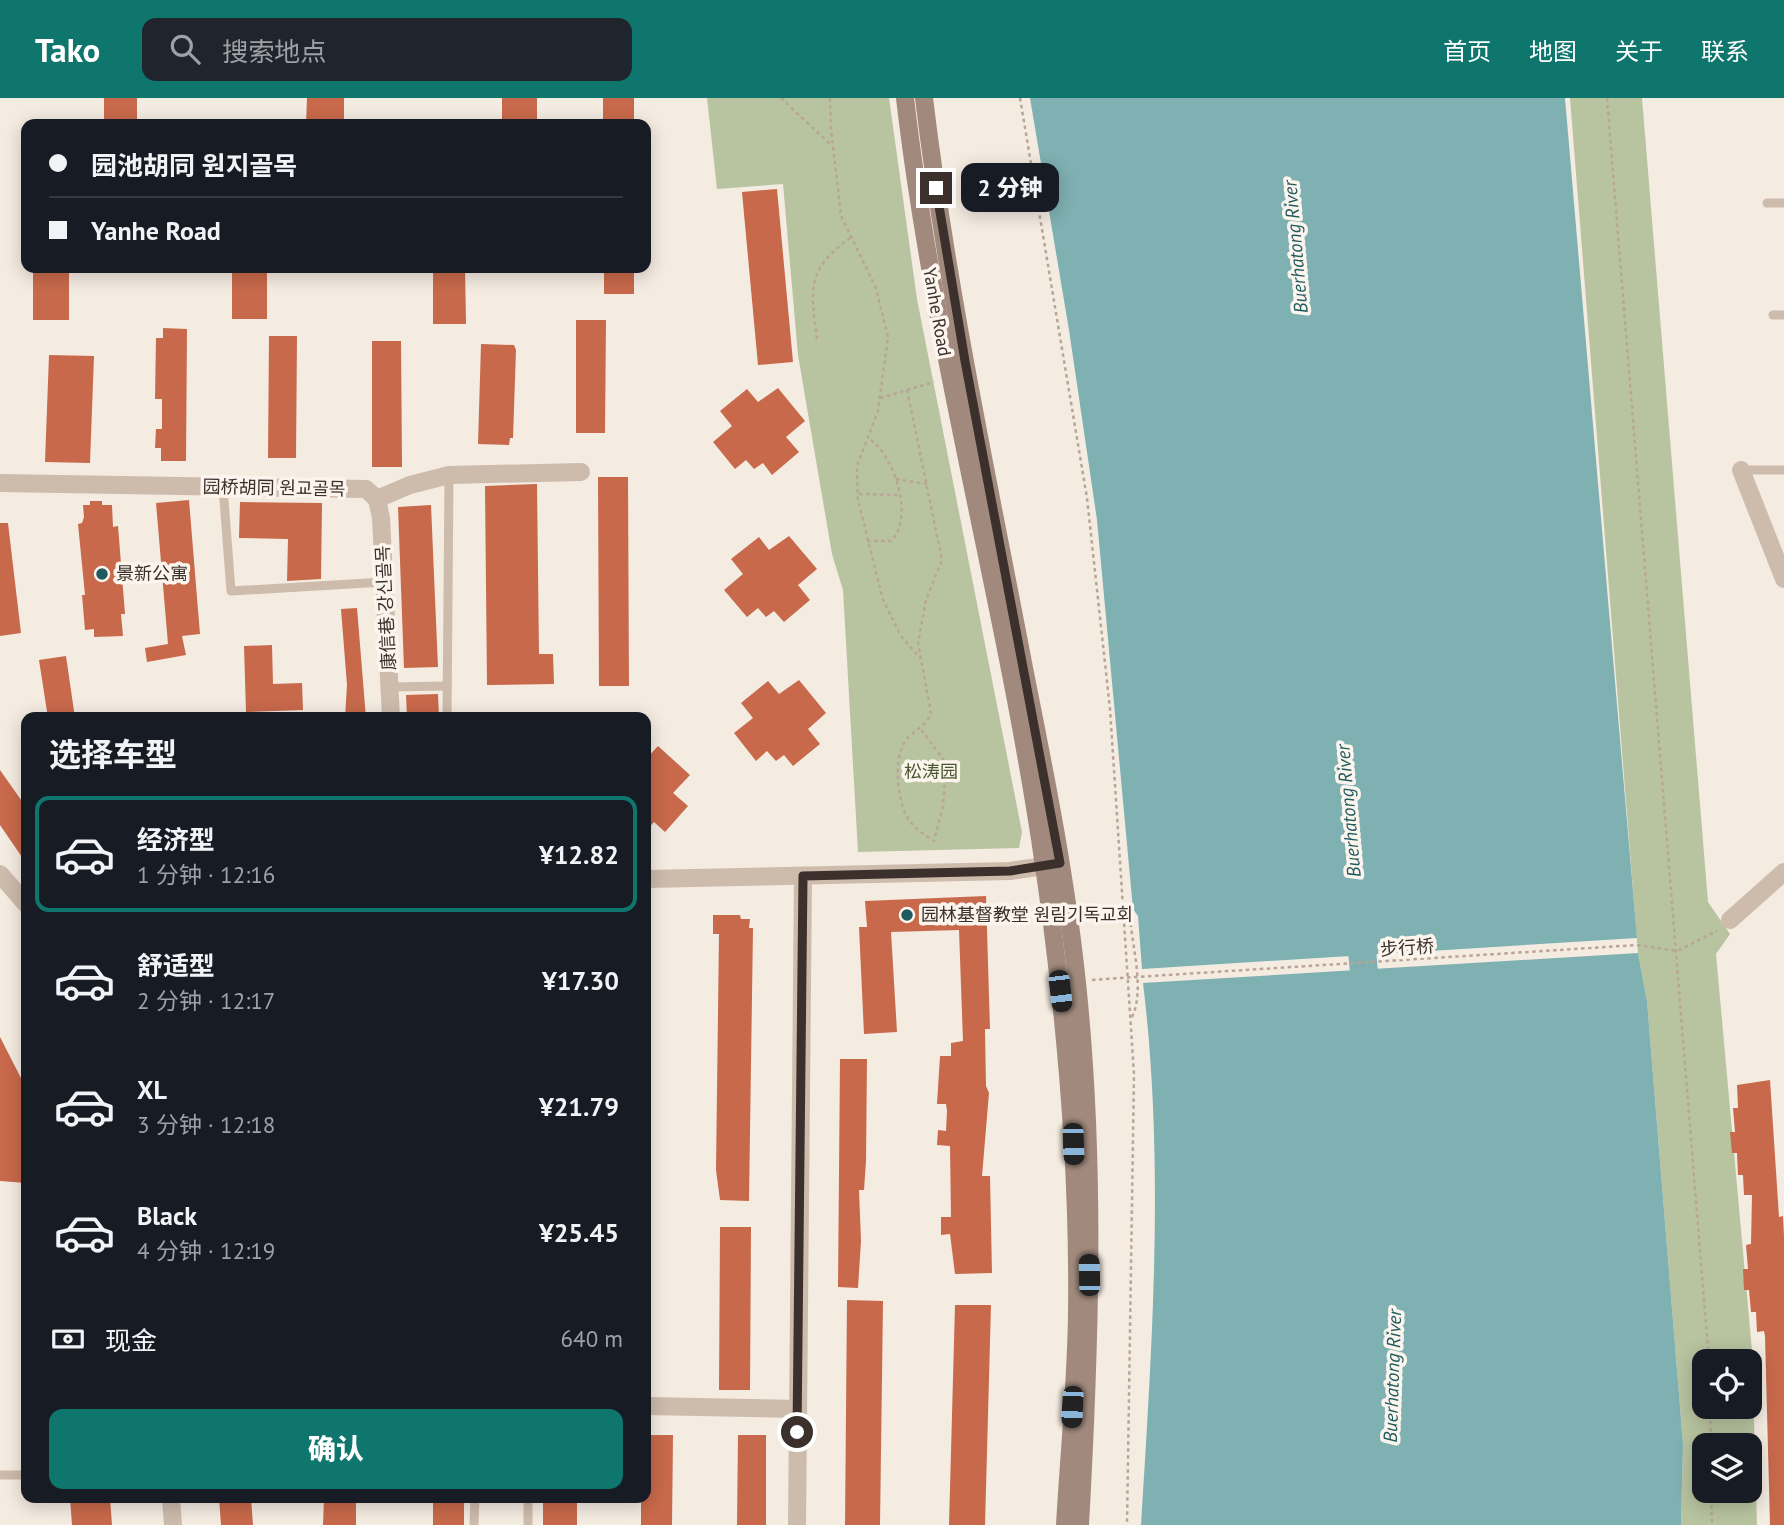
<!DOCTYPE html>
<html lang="zh">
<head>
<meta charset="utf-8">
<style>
  body { margin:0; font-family:"PT Sans","Noto Sans SC","Noto Sans KR",sans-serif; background:#20242c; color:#f1f3f6; height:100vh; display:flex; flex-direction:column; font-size:26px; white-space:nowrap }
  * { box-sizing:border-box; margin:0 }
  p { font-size:23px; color:#9ea1a6 }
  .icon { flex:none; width:38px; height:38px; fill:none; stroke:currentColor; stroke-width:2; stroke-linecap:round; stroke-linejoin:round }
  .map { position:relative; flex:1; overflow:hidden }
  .sheet { position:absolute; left:21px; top:614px; width:630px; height:791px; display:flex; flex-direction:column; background:#171b24; border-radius:14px; box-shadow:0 4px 18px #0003 }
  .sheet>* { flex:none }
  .banner { position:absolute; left:21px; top:21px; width:630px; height:154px; border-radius:14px; box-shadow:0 4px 18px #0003; display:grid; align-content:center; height:154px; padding:0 28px; background:#171b24 }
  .controls { position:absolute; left:1692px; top:1251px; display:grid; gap:14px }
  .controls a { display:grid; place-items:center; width:70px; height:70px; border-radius:14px; background:#171b24; box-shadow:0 4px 18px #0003; font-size:35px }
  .end { position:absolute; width:32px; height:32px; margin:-16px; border:9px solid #3b302b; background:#fff; box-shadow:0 0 0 4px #fff }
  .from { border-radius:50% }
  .bubble { position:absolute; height:49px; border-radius:14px; background:#171b24; box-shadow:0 4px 18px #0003; font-size:23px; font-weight:800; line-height:49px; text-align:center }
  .car { position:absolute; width:21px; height:42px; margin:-21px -10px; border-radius:9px; box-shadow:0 0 5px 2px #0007; background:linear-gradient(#222 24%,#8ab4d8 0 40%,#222 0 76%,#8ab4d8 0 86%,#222 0) }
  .banner b { display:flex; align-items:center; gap:24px; height:66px; font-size:26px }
  .banner b+b { border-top:2px solid #363941 }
  .banner i { width:18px; height:18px; background:#f1f3f6 }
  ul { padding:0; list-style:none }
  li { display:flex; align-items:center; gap:21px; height:116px; margin:0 14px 10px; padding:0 14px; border:4px solid transparent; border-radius:14px }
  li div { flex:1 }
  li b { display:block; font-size:26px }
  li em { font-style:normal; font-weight:800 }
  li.current { border-color:#0f766e }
  li>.icon { width:63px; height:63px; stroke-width:1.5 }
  h2 { padding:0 28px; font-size:32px; line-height:84px }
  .pay { display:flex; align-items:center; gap:18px; height:77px; padding:0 28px; font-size:26px }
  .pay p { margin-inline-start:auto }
  .primary-button { display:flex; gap:14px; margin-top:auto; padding:14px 28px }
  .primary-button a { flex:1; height:80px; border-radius:14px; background:#0f766e; color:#fff; font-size:28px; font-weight:800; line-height:80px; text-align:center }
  header { display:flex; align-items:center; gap:42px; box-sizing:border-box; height:98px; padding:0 35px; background:#0f766e; color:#fff }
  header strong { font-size:33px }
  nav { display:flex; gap:38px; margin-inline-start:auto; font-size:24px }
  .search { width:490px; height:63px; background:#20242c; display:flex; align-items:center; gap:18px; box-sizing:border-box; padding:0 24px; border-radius:14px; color:#9ea1a6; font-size:26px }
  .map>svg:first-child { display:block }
</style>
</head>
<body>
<header>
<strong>Tako</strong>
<div class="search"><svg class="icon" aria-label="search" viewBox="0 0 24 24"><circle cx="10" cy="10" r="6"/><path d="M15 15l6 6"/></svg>搜索地点</div>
<nav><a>首页</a><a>地图</a><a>关于</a><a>联系</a></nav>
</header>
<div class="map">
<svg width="1784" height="1427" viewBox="0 0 1784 1427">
  <rect width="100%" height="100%" fill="#f4ebe1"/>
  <!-- green -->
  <g fill="#b8c4a0" fill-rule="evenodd">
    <polygon points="707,0 889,0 917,201 1022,734 1019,750 858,754 843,492 832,456 798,257 783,86 717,91"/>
    <path d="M1570,0H1642L1708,804L1730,836L1716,856L1752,1253L1757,1427H1681L1683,1346L1647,903L1638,855ZM1704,1264H1750V1309H1704ZM1704,1348H1750V1393H1704Z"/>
  </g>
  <!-- water -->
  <g fill="#7fb0b2">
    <polygon points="1030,0 1565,0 1637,840 1142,871 1138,818 1133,811 1097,422 1069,232"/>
    <path d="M1638,855L1647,903L1683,1346L1681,1427H1141C1152,1248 1165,1065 1143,885Z"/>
  </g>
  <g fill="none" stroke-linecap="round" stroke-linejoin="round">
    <!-- river -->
    <polyline stroke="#7fb0b2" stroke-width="28" points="1359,819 1367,908"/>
  </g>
  <!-- building -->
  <g fill="#c8694b">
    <rect x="104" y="0" width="33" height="26"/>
    <polygon points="307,0 344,0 344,26 306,26"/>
    <rect x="502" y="0" width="35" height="26"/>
    <rect x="603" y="0" width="31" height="26"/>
    <polygon points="777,91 793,264 758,267 742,94"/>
    <rect x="33" y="170" width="36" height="52"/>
    <rect x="232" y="170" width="35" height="51"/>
    <polygon points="433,170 465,170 466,226 433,226"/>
    <rect x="604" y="170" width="30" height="26"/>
    <polygon points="576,222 606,222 605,335 576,335"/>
    <polygon points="163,230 187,231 186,363 161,363 161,350 155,350 156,331 162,331 162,301 155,301 156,240 163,240"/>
    <polygon points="269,238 297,238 296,360 268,360"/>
    <polygon points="372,243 401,243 402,369 372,369"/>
    <polygon points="481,246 514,247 516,252 513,340 510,340 509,347 478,346"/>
    <polygon points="49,257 94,258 90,365 45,364"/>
    <polygon points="778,290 805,323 786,339 799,354 772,377 763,365 754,371 746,362 735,371 713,344 732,328 720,313 747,291 758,304"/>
    <polygon points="598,379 628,379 629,588 599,588"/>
    <polygon points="537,386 539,556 553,556 554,586 487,587 485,388"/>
    <polygon points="189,402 200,536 182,538 186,557 147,564 145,550 168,546 156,405"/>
    <polygon points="90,403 102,403 102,407 112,407 113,429 118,428 125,516 121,516 123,538 94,539 94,531 85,532 82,497 85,497 78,426 82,425 84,419 83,407 90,407"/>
    <polygon points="240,404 322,405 321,481 287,483 288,441 239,440"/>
    <polygon points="431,407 438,569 404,570 398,409"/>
    <polygon points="0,425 8,425 21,535 0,538"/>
    <polygon points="789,438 817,471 798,487 810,502 784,524 774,513 766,519 758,510 747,519 724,492 743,476 731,461 759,439 769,452"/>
    <polygon points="357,510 366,620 345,620 347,587 341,511"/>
    <polygon points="272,547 273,586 302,585 303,612 246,614 244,548"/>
    <polygon points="66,558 75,620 48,620 39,562"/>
    <polygon points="799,582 826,615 808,631 820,646 793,668 784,657 776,663 767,653 756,663 734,635 753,620 741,605 768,583 779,596"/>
    <polygon points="438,596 439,620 407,620 406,597"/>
    <polygon points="658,648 690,677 673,695 688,708 665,734 654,724 646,733 646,661"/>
    <polygon points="0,672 26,709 26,765 0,727"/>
    <polygon points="986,798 990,931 985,931 986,988 989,995 982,1078 990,1078 992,1175 955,1176 950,1136 941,1137 941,1119 951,1119 950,1048 937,1047 938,1032 946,1033 947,1013 946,1006 937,1006 940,958 951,958 951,945 963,943 959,832 891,834 897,934 864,936 859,829 867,829 865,803"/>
    <polygon points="713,817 740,817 741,821 750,821 749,830 753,830 749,1103 720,1102 716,1072 719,836 713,836"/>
    <polygon points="0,939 23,984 26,982 26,1085 0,1083"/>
    <polygon points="840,961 867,961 866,1063 864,1092 859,1092 861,1143 858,1190 838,1189"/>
    <polygon points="1770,982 1779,1119 1783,1118 1784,1138 1784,1427 1770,1427 1765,1238 1764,1233 1757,1234 1756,1214 1751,1214 1749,1192 1744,1192 1743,1171 1748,1171 1746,1147 1751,1146 1752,1097 1744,1097 1743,1077 1738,1077 1737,1055 1732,1055 1730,1034 1735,1034 1733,1010 1738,1010 1737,987"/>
    <polygon points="720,1129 751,1129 750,1292 719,1292"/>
    <polygon points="847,1202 883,1203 880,1427 845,1427"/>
    <polygon points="955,1207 991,1207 985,1427 949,1427"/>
    <polygon points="646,1337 673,1337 672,1427 641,1427 641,1400 646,1400"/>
    <polygon points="738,1337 766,1337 766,1427 737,1427"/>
    <polygon points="70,1400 110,1400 112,1427 72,1427"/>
    <polygon points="219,1400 251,1400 253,1427 221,1427"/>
    <polygon points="324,1400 356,1400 356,1427 323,1427"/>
    <rect x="433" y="1400" width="31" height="27"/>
    <rect x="543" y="1400" width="34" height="27"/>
  </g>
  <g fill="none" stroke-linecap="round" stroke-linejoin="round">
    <!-- path -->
    <g stroke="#b9a596" stroke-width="2.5" stroke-dasharray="3.5 3.5" stroke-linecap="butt">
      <polyline points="781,0 832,48"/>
      <polyline points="830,0 831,31 841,118 876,190 888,239 878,313 857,368 858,402 883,502 901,538 921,561"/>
      <polyline points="1020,0 1087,400 1110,611 1134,976 1127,1427"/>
      <polyline points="1607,0 1709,1264"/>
      <path d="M817,241C811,192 805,173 850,140"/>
      <path d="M907,292L942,462L926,502L918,545L931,615C927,628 913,632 906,642C893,661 897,697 906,717C912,729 923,736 934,743L943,708L946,665L920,630"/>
      <polyline points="880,300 934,284"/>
      <polyline points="896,381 927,386"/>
      <polyline points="859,396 898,397"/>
      <path d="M867,443H891C915,421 894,355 868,340"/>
      <path d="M1124,822L1131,828C1134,856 1144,894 1132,919"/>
      <polyline points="1637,847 1677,853 1717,833"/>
      <polyline points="1092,882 1120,880"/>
      <polyline points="1710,1309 1711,1348"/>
      <polyline points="1711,1393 1712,1427"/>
    </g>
    <!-- service -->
    <g stroke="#cdbbac" stroke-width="9">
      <polyline points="1767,105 1784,105"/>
      <polyline points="1773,217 1784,217"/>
      <polyline points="1741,372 1784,372"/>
      <polyline points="223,389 231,493 384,484"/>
      <polyline points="390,589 447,588"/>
      <polyline points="447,620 449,377"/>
      <polyline points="0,1377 26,1377"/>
      <polyline points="474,1427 475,1400"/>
      <polyline points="528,1427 528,1400"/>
    </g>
    <!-- minor -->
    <g stroke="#cdbbac" stroke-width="18">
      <polyline points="1741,372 1784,481"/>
      <polyline points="0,385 366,391 377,401 410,387 449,377 581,374"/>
      <polyline points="377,401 381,420 391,620"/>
      <polyline points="646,781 1010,773 1058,766"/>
      <polyline points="1730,822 1784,774"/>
      <polyline points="646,1308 798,1311"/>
      <polyline points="797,1427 803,778"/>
    </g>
    <!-- tertiary -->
    <g stroke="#cdbbac" stroke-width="18">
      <polyline points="0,776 26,806"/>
      <polyline points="171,1400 173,1427"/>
    </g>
    <!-- secondary -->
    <g stroke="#a18a7d" stroke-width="18">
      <path d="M905,0C934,250 1002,493 1040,741C1064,899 1079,1058 1077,1217C1076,1287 1069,1357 1065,1427"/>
      <path d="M924,0C947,192 988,381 1024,570C1045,675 1066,779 1077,885C1096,1065 1090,1246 1080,1427"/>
    </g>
    <!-- path-bridge -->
    <polyline stroke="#b9a596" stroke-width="2.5" stroke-dasharray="3.5 3.5" stroke-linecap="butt" points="1120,880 1637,847"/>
  </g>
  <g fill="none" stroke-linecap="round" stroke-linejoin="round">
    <!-- route -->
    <polyline stroke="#3b302b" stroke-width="9" points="797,1334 803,778 1010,773 1060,765 965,263 936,90"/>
  </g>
  <!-- markers -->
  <g fill="#1f5a5e" stroke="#fbf5ee" stroke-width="2.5">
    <circle cx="102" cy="476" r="7"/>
    <circle cx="907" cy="817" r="7"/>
  </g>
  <g text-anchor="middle" stroke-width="7" stroke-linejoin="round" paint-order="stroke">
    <!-- street labels -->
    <g font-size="18" fill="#3b302b" stroke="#fbf5ee">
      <text transform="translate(937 214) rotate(80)" y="6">Yanhe Road</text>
      <text transform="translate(274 390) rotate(1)" y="6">园桥胡同 원교골목</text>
      <text transform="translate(386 510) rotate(-93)" y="6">康信巷 강신골목</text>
      <text transform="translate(1407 850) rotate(-4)" y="6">步行桥</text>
    </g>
    <!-- poi labels -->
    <g font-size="18" fill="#3b302b" stroke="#fbf5ee" text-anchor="start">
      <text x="116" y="482">景新公寓</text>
      <text x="921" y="823">园林基督教堂 원림기독교회</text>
    </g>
    <!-- park labels -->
    <g font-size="18" fill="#4a5a2e" stroke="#fbf5ee">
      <text x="931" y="680">松涛园</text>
    </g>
    <!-- water labels -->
    <g font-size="19" font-style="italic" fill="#1f5a5e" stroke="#fbf5ee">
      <text transform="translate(1295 149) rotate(-95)" y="7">Buerhatong River</text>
      <text transform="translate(1348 713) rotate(-95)" y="7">Buerhatong River</text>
      <text transform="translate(1392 1278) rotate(-88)" y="7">Buerhatong River</text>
    </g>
  </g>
</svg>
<div class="controls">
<a><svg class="icon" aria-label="locate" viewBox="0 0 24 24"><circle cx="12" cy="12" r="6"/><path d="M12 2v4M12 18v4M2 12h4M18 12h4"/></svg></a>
<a><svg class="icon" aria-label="layers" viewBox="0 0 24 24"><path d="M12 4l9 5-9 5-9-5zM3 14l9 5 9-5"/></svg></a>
</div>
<i class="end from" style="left:797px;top:1334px"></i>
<i class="end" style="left:936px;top:90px"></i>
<div class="bubble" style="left:961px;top:65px;width:98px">2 分钟</div>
<i class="car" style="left:1060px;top:893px;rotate:173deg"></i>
<i class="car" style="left:1073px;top:1046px;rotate:178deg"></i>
<i class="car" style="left:1089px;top:1177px;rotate:359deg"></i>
<i class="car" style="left:1072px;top:1309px;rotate:183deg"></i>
<div class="banner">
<b><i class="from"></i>园池胡同 원지골목</b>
<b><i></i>Yanhe Road</b>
</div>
<section class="sheet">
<h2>选择车型</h2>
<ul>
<li class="current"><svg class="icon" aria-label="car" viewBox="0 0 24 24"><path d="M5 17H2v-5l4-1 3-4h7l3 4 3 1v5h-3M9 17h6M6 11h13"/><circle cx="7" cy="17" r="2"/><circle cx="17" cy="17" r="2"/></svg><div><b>经济型</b><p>1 分钟 · 12:16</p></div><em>¥12.82</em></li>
<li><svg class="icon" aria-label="car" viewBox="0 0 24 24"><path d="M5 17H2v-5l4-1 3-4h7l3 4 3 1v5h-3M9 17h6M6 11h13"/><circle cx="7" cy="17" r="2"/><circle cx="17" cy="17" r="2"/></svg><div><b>舒适型</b><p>2 分钟 · 12:17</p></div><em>¥17.30</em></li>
<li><svg class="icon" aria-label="car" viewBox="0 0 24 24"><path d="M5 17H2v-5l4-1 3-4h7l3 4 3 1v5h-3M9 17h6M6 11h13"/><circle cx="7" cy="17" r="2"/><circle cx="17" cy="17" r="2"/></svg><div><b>XL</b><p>3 分钟 · 12:18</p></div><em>¥21.79</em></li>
<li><svg class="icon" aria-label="car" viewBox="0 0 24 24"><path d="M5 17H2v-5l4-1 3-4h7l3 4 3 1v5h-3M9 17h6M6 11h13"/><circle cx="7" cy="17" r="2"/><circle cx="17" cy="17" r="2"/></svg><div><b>Black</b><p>4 分钟 · 12:19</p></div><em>¥25.45</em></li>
</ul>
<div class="pay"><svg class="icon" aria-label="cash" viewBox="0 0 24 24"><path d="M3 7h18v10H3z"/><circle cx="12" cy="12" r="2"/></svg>现金<p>640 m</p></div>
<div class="primary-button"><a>确认</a></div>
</section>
</div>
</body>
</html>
